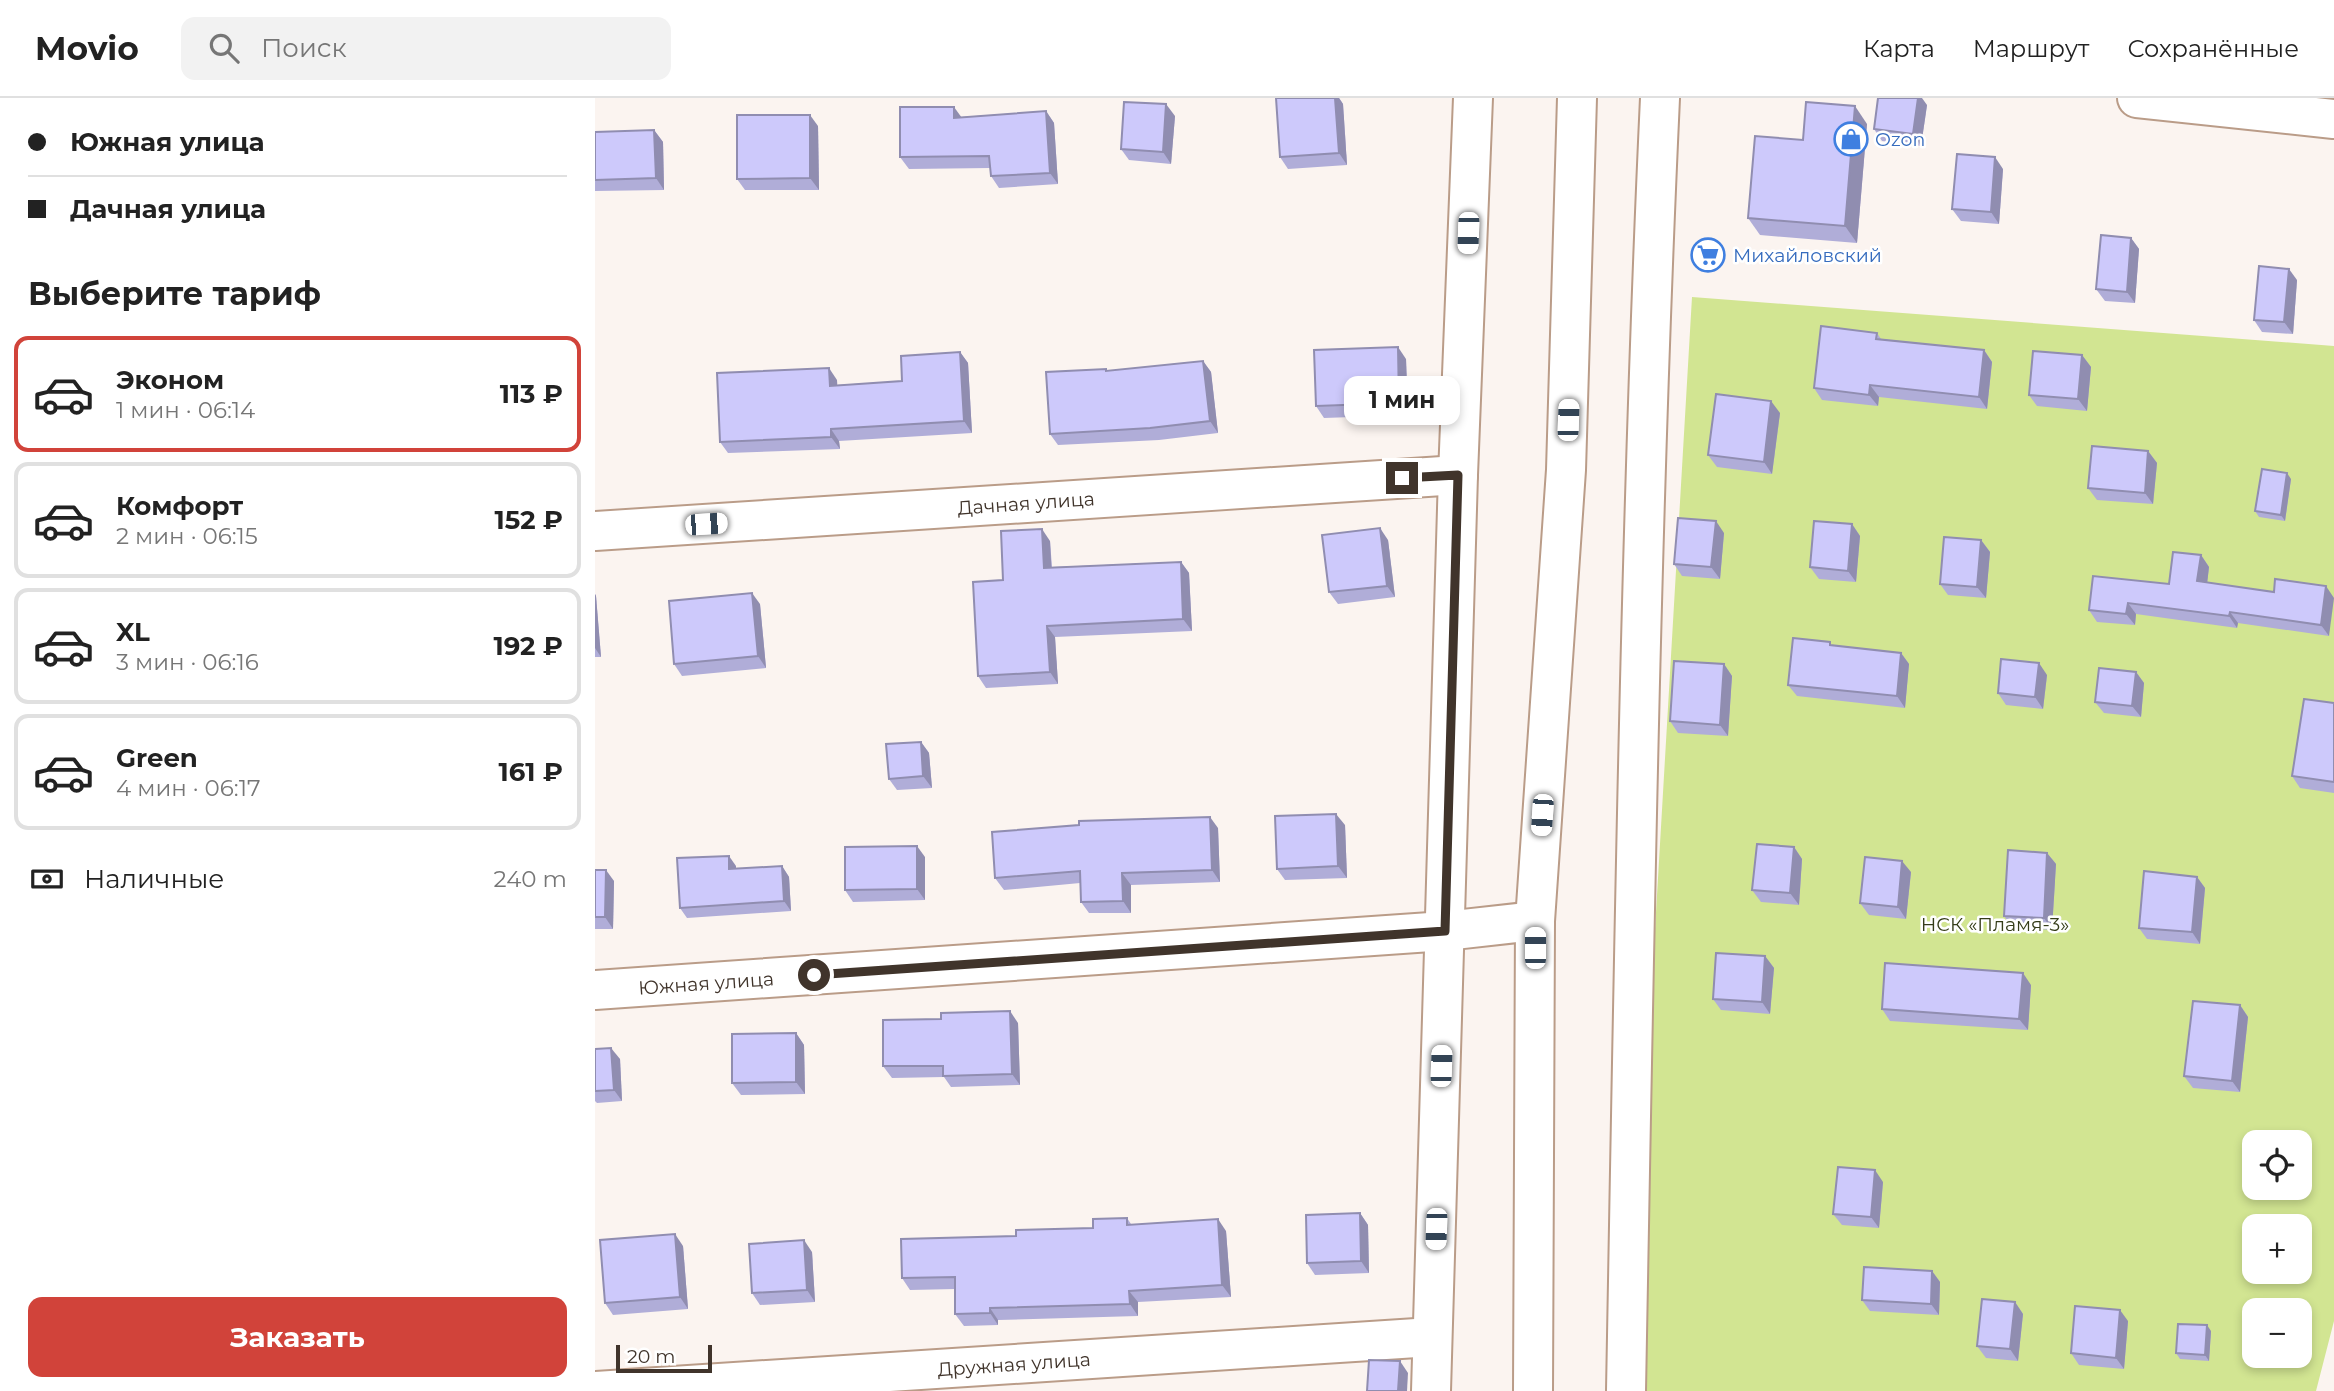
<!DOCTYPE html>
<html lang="ru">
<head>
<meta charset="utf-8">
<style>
  body { margin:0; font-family:Montserrat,sans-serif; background:#f2f2f2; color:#222; height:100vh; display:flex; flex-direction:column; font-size:26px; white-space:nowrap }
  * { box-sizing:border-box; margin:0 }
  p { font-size:23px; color:#767676 }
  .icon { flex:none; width:38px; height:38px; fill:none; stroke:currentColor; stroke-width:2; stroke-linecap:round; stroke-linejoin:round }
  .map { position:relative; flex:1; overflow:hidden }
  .drawer { display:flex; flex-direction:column; background:#fff; width:595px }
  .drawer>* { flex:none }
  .top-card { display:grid; align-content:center; height:154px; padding:0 28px; background:#fff }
  .buttons { position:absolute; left:1647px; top:1032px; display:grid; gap:14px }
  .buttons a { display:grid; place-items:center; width:70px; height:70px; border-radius:14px; background:#fff; box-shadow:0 4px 10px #0003; font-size:35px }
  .scale { position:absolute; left:21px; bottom:18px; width:96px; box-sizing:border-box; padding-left:7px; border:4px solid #40342b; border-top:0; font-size:19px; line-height:24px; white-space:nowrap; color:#40342b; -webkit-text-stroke:5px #fff; paint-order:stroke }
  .end { position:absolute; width:32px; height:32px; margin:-16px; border:9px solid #40342b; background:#fff; box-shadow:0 0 0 4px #fff }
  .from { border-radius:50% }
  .bubble { position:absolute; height:49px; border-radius:14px; background:#fff; box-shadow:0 4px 10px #0003; font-size:23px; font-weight:700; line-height:49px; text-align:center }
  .car { position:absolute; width:21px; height:42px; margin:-21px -10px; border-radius:9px; box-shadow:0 0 5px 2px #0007; background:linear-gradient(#fff 24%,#345 0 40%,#fff 0 76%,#345 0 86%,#fff 0) }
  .top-card b { display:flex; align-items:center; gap:24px; height:66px; font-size:26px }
  .top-card b+b { border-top:2px solid #e0e0e0 }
  .top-card i { width:18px; height:18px; background:#222 }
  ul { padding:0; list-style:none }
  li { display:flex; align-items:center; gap:21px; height:116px; margin:0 14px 10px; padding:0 14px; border:4px solid #e0e0e0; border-radius:14px }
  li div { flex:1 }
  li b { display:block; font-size:26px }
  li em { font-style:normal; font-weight:700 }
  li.current { border-color:#d1433a }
  li>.icon { width:63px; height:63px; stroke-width:1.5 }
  h2 { padding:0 28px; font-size:32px; line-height:84px }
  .pay { display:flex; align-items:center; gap:18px; height:77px; padding:0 28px; font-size:26px }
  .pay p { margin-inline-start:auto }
  .primary-button { display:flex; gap:14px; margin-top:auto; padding:14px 28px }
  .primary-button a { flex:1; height:80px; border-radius:14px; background:#d1433a; color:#fff; font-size:28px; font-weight:700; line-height:80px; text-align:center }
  header { display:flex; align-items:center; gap:42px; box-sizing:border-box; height:98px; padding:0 35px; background:#fff; border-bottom:2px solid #e0e0e0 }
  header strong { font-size:33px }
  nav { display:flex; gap:38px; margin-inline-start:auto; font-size:24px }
  .search { width:490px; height:63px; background:#f2f2f2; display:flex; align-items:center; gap:18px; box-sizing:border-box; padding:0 24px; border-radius:14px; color:#767676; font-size:26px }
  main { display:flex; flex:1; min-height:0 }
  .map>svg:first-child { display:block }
</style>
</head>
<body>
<header>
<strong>Movio</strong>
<div class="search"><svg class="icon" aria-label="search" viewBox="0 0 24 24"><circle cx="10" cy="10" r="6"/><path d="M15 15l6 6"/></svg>Поиск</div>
<nav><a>Карта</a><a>Маршрут</a><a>Сохранённые</a></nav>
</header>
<main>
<section class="drawer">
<div class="top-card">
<b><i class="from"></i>Южная улица</b>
<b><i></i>Дачная улица</b>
</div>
<h2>Выберите тариф</h2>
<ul>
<li class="current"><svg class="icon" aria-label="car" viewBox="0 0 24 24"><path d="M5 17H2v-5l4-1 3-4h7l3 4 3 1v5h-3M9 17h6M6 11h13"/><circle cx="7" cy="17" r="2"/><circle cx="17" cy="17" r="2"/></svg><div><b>Эконом</b><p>1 мин · 06:14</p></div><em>113 ₽</em></li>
<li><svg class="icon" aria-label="car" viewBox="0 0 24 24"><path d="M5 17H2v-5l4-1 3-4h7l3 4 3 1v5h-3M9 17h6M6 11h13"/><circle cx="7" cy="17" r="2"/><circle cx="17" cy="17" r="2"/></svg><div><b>Комфорт</b><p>2 мин · 06:15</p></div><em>152 ₽</em></li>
<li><svg class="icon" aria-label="car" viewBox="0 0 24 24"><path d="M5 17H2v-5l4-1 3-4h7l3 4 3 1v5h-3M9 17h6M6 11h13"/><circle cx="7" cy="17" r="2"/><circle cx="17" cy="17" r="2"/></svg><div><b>XL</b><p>3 мин · 06:16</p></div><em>192 ₽</em></li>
<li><svg class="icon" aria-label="car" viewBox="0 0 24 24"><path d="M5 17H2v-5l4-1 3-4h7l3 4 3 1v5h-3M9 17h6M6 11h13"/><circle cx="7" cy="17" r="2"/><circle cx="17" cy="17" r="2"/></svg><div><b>Green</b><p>4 мин · 06:17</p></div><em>161 ₽</em></li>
</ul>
<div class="pay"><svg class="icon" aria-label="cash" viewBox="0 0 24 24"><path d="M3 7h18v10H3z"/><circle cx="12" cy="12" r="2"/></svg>Наличные<p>240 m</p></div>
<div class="primary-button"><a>Заказать</a></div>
</section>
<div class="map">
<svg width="1739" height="1293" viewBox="0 0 1739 1293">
  <rect width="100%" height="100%" fill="#fbf4f0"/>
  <!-- green -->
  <path fill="#d2e592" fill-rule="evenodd" d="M1097,199L1739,248V1223L1721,1293H1033ZM1659,1045H1704V1090H1659ZM1659,1129H1704V1174H1659ZM1659,1213H1704V1258H1659Z"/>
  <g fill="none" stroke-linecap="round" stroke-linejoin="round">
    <defs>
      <g id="minor">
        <polyline points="1542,0 1739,21"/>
        <polyline points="0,433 863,377"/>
        <polyline points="0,892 850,833 940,823"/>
        <polyline points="0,1293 837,1239"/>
        <polyline points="836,1293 863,377 878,0"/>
        <polyline points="938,1293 940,823 971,372 982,0"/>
        <path d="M1031,1293C1039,862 1045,431 1065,0"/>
      </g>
    </defs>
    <!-- minor casing -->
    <use href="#minor" stroke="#ba9c88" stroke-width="42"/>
    <!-- minor -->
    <use href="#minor" stroke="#fff" stroke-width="38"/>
  </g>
  <!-- wall -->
  <g fill="#b0add8">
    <polygon points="681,0 744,0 748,6 752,67 693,71 685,59"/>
    <polygon points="1332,7 1326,48 1287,43 1279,31"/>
    <polygon points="451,13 459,25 463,86 404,90 396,78 395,70 314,71 305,59 366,19"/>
    <polygon points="580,18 576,66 534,62 526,51"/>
    <polygon points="1272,26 1262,145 1165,137 1153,120 1208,42"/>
    <polygon points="223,28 224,92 150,92 142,81"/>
    <polygon points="59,32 68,44 69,92 0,93 0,34"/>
    <polygon points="1408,71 1404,126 1366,123 1357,111"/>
    <polygon points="1536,140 1544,151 1540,205 1510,203 1501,191"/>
    <polygon points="1702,182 1698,236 1667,234 1659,222"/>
    <polygon points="1282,235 1286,241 1389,252 1397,264 1392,311 1284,299 1283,308 1227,302 1219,290"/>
    <polygon points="365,254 373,265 377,335 244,343 245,351 133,355 125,344 242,282 242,287 307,283"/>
    <polygon points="1487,257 1496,269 1492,313 1442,308 1434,297"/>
    <polygon points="811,261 813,317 729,320 721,308"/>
    <polygon points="608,263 616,274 623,335 564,342 463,347 455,336 511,271 512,273"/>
    <polygon points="1185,315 1177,376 1122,369 1113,357"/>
    <polygon points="1553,353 1562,365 1558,406 1502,402 1493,390"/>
    <polygon points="1696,381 1690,423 1664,419 1660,413"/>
    <polygon points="1257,426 1265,438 1261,484 1224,481 1215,469"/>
    <polygon points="1129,435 1125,481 1087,478 1079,466"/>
    <polygon points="793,442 800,499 743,506 734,494"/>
    <polygon points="1386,442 1395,454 1391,500 1353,497 1345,486"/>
    <polygon points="455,443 457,469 586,464 594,475 597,533 460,539 463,586 391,590 383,578 408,482"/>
    <polygon points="1606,457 1614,469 1612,485 1679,494 1731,488 1734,538 1643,525 1642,530 1541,516 1540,527 1502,524 1494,512 1574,486"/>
    <polygon points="0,496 1,498 6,559 0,559"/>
    <polygon points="165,506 171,570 87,578 79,566"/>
    <polygon points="1238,548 1306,555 1314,566 1310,610 1202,598 1193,587"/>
    <polygon points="1129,566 1137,578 1133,638 1083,635 1075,623"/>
    <polygon points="1541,574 1549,585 1546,619 1509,615 1500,604"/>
    <polygon points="1452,577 1448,611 1411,607 1403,595"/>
    <polygon points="1739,605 1739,695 1705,690 1697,678"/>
    <polygon points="326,644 334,655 337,690 302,692 294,681"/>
    <polygon points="750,727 752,780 690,782 682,771"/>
    <polygon points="623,730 625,784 536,787 536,815 494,815 486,804 485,785 409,792 400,780"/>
    <polygon points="1199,749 1207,761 1204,807 1166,804 1157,792"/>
    <polygon points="1452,755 1461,766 1457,832 1417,829 1409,818"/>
    <polygon points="330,759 330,802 258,804 250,792"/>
    <polygon points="141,768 141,771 187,768 194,779 196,813 92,820 85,810"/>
    <polygon points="0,772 19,783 18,831 0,831"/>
    <polygon points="1316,774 1311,821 1274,817 1265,805"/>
    <polygon points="1602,779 1610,790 1605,846 1552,841 1544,830"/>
    <polygon points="1170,858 1179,870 1175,916 1126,912 1118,901"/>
    <polygon points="1436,887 1433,932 1295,923 1287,911"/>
    <polygon points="1645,907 1653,919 1645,994 1598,990 1589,978"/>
    <polygon points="423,925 425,987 356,989 349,979 297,980 288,968"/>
    <polygon points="201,935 209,947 210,996 146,997 137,985"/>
    <polygon points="0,951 25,961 27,1003 2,1005 0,1003"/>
    <polygon points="1288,1084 1284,1130 1247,1127 1238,1116"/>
    <polygon points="765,1115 773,1127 774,1175 720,1177 712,1165"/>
    <polygon points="532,1120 536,1126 631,1133 636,1199 543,1204 543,1218 403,1222 403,1227 369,1228 360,1216 360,1191 315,1192 307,1180 421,1138 498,1130"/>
    <polygon points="88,1148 93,1211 18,1217 10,1205"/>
    <polygon points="217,1154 220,1204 165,1207 157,1195"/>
    <polygon points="1337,1173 1345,1184 1344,1217 1275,1213 1267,1202"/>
    <polygon points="1420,1204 1428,1216 1423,1263 1391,1260 1382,1248"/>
    <polygon points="1533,1223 1529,1271 1484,1267 1476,1255"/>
    <polygon points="1616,1233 1614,1263 1585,1261 1581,1255"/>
  </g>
  <!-- shaded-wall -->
  <g fill="#908db0">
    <polygon points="740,0 744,0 748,6 752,67 744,55"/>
    <polygon points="1323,0 1327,0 1332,7 1326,48 1318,36"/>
    <polygon points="571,6 580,18 576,66 568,54"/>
    <polygon points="1260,8 1272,26 1262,145 1250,128"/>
    <polygon points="359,9 367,20 359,20"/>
    <polygon points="451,13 459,25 463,86 455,75"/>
    <polygon points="215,17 223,28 224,92 215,80"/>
    <polygon points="59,32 68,44 69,92 61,80"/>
    <polygon points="1400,59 1408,71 1404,126 1396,114"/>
    <polygon points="1536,140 1544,151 1540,205 1532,194"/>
    <polygon points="1694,171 1702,182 1698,236 1689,224"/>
    <polygon points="803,249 811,261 813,317 804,305"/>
    <polygon points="1389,252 1397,264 1392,311 1384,299"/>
    <polygon points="365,254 373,265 377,335 369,323"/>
    <polygon points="1487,257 1496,269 1492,313 1483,301"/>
    <polygon points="608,263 616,274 623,335 615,323"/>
    <polygon points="234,270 242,282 243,300 235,288"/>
    <polygon points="1275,287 1284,299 1283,308 1274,297"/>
    <polygon points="1176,303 1185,315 1177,376 1169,364"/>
    <polygon points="236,331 244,343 245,351 236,339"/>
    <polygon points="1553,353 1562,365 1558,406 1550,395"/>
    <polygon points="1692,375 1696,381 1690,423 1686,417"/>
    <polygon points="1121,423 1129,435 1125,481 1116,469"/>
    <polygon points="1257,426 1265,438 1261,484 1253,473"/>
    <polygon points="785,430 793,442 800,499 792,488"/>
    <polygon points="447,431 455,443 457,481 449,470"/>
    <polygon points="1386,442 1395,454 1391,500 1382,489"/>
    <polygon points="1606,457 1614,469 1611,495 1602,483"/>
    <polygon points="586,464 594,475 597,533 588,521"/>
    <polygon points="1731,488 1739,500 1734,538 1726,527"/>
    <polygon points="157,495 165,506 171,570 163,558"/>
    <polygon points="0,496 1,498 6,559 0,550"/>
    <polygon points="1533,505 1541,516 1540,527 1531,516"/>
    <polygon points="1635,514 1643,525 1642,530 1634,518"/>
    <polygon points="452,528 460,539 463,586 455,574"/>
    <polygon points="1306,555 1314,566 1310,610 1302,598"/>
    <polygon points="1444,565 1452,577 1448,611 1440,599"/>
    <polygon points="1129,566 1137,578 1133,638 1125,627"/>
    <polygon points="1541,574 1549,585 1546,619 1537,608"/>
    <polygon points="326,644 334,655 337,690 328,678"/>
    <polygon points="741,716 750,727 752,780 743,768"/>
    <polygon points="615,719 623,730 625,784 617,772"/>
    <polygon points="322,748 330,759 330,802 322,791"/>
    <polygon points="1199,749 1207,761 1204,807 1195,795"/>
    <polygon points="1452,755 1461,766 1457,832 1449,820"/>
    <polygon points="134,758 141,768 141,781 134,771"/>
    <polygon points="1307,763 1316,774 1311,821 1303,809"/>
    <polygon points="187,768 194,779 196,813 189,803"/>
    <polygon points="11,772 19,783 18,831 10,819"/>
    <polygon points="527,775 536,787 536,815 528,803"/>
    <polygon points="1602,779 1610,790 1605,846 1597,834"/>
    <polygon points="1170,858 1179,870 1175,916 1167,904"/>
    <polygon points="1428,875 1436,887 1433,932 1424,921"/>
    <polygon points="1645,907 1653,919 1645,994 1637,983"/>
    <polygon points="415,913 423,925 425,987 417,976"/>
    <polygon points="201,935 209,947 210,996 201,984"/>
    <polygon points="16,950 25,961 27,1003 19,992"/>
    <polygon points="1280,1072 1288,1084 1284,1130 1276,1119"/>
    <polygon points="765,1115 773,1127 774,1175 766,1163"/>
    <polygon points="623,1121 631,1133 636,1199 627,1187"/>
    <polygon points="80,1136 88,1148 93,1211 85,1199"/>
    <polygon points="209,1142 217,1154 220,1204 212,1192"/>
    <polygon points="1337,1173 1345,1184 1344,1217 1336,1206"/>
    <polygon points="534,1193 543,1204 543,1218 535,1206"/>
    <polygon points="1420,1204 1428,1216 1423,1263 1415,1251"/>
    <polygon points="395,1210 403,1222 403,1227 395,1215"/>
    <polygon points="1525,1212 1533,1223 1529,1271 1521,1260"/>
    <polygon points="1612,1227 1616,1233 1614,1263 1610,1257"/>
    <polygon points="805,1263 813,1275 812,1293 803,1293"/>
  </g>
  <!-- building -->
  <g fill="#cdc9fb" stroke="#908db0" stroke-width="2">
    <polygon points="681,0 740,0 744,55 685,59"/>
    <polygon points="1283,0 1323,0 1318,36 1279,31"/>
    <polygon points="529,4 571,6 568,54 526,51"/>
    <polygon points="1211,4 1260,8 1250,128 1153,120 1160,38 1208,42"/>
    <polygon points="305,9 359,9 359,20 451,13 455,75 396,78 394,58 305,59"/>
    <polygon points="142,17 215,17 215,80 142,81"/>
    <polygon points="59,32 61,80 0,82 0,34"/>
    <polygon points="1362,56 1400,59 1396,114 1357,111"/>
    <polygon points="1506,137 1536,140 1532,194 1501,191"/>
    <polygon points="1664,168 1694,171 1689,224 1659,222"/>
    <polygon points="1226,228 1282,235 1281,241 1389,252 1384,299 1275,287 1274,297 1219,290"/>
    <polygon points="803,249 804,305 721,308 719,252"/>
    <polygon points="1438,253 1487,257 1483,301 1434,297"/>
    <polygon points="365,254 369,323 236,331 236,339 125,344 122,275 234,270 235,288 307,283 306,258"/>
    <polygon points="608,263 615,323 555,330 455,336 451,274 511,271 511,273"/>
    <polygon points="1121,296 1176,303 1169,364 1113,357"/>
    <polygon points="1497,348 1553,353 1550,395 1493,390"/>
    <polygon points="1667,371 1692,375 1686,417 1660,413"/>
    <polygon points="1083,420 1121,423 1116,469 1079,466"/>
    <polygon points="1219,423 1257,426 1253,473 1215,469"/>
    <polygon points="785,430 792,488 734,494 727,437"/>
    <polygon points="447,431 449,470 586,464 588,521 452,528 455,574 383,578 378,484 408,482 406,433"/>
    <polygon points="1349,439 1386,442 1382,489 1345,486"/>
    <polygon points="1578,454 1606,457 1602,483 1679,494 1680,481 1731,488 1726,527 1635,514 1634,518 1533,505 1531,516 1494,512 1498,478 1574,486"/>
    <polygon points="157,495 163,558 79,566 74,503"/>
    <polygon points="1198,540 1235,544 1235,547 1306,555 1302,598 1193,587"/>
    <polygon points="1406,561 1444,565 1440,599 1403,595"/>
    <polygon points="1079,563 1129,566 1125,627 1075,623"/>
    <polygon points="1504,570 1541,574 1537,608 1500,604"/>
    <polygon points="1709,601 1739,605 1739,684 1697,678"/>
    <polygon points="326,644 328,678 294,681 291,646"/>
    <polygon points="741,716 743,768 682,771 680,718"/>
    <polygon points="615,719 617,772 527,775 528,803 486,804 485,773 400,780 397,734 484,727 484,723"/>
    <polygon points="1162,746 1199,749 1195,795 1157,792"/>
    <polygon points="322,748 322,791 250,792 250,749"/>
    <polygon points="1413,752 1452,755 1449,820 1409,818"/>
    <polygon points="134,758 134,771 187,768 189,803 85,810 82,760"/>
    <polygon points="1270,759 1307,763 1303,809 1265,805"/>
    <polygon points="0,772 11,772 10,819 0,819"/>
    <polygon points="1549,773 1602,779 1597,834 1544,830"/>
    <polygon points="1121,855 1170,858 1167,904 1118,901"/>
    <polygon points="1290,865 1428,875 1424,921 1287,911"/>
    <polygon points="1598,903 1645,907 1637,983 1589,978"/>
    <polygon points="415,913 417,976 348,978 348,968 288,968 288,922 346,921 346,915"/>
    <polygon points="201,935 201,984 137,985 137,936"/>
    <polygon points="16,950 19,992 0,993 0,951"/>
    <polygon points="1243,1069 1280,1072 1276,1119 1238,1116"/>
    <polygon points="765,1115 766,1163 712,1165 711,1117"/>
    <polygon points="532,1120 532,1127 623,1121 627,1187 534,1193 535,1206 395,1210 395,1215 360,1216 360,1179 307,1180 306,1141 421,1138 421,1132 498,1130 498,1121"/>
    <polygon points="80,1136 85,1199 10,1205 5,1142"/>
    <polygon points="209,1142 212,1192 157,1195 154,1146"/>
    <polygon points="1269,1169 1337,1173 1336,1206 1267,1202"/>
    <polygon points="1387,1201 1420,1204 1415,1251 1382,1248"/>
    <polygon points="1480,1208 1525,1212 1521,1260 1476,1255"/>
    <polygon points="1583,1226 1612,1227 1610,1257 1581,1255"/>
    <polygon points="774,1262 805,1263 803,1293 772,1293"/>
  </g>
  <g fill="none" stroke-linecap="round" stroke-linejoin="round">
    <!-- route -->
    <polyline stroke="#40342b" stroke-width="9" points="219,877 850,833 863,377 807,380"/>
  </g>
  <!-- icons -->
  <defs>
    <symbol id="shop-ring" viewBox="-11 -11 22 22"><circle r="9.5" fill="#fff" stroke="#3f7fe0" stroke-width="1.5"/><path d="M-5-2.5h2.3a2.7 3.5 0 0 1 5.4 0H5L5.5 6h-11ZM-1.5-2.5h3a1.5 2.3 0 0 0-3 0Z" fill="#3f7fe0"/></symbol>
    <symbol id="supermarket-ring" viewBox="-11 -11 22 22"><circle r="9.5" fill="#fff" stroke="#3f7fe0" stroke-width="1.5"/><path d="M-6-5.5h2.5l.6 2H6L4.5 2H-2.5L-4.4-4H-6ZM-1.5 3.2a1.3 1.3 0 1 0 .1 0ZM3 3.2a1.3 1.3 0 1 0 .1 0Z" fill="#3f7fe0"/></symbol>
  </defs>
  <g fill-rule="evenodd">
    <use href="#shop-ring" x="1237" y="22" width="38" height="38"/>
    <use href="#supermarket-ring" x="1094" y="138" width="38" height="38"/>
  </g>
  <g text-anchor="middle" stroke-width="5" stroke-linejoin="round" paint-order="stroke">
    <!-- shop labels -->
    <g font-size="19" fill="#366cbe" stroke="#fff" text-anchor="start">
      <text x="1280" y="48">Ozon</text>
      <text x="1138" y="164">Михайловский</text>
    </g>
    <!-- street labels -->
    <g font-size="19" fill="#40342b" stroke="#fff">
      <text transform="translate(431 405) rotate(-4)" y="7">Дачная улица</text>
      <text transform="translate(111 885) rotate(-4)" y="7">Южная улица</text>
      <text transform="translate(419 1266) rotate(-4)" y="7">Дружная улица</text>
    </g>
    <!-- park labels -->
    <g font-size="19" fill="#353d19" stroke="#fff">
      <text x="1400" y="833">НСК «Пламя-3»</text>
    </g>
  </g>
</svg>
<div class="buttons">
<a><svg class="icon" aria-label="locate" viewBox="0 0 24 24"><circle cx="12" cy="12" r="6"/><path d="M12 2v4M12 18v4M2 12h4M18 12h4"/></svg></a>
<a>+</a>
<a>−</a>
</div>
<div class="scale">20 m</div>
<i class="end from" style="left:219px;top:877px"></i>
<i class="end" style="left:807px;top:380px"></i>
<div class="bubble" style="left:749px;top:278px;width:116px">1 мин</div>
<i class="car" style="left:873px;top:135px;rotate:182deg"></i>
<i class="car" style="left:973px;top:322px;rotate:2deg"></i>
<i class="car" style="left:111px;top:426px;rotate:86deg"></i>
<i class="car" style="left:947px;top:717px;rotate:184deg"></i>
<i class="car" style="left:940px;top:850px;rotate:0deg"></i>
<i class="car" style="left:846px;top:968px;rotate:2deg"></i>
<i class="car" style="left:841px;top:1131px;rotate:182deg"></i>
</div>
</main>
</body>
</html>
